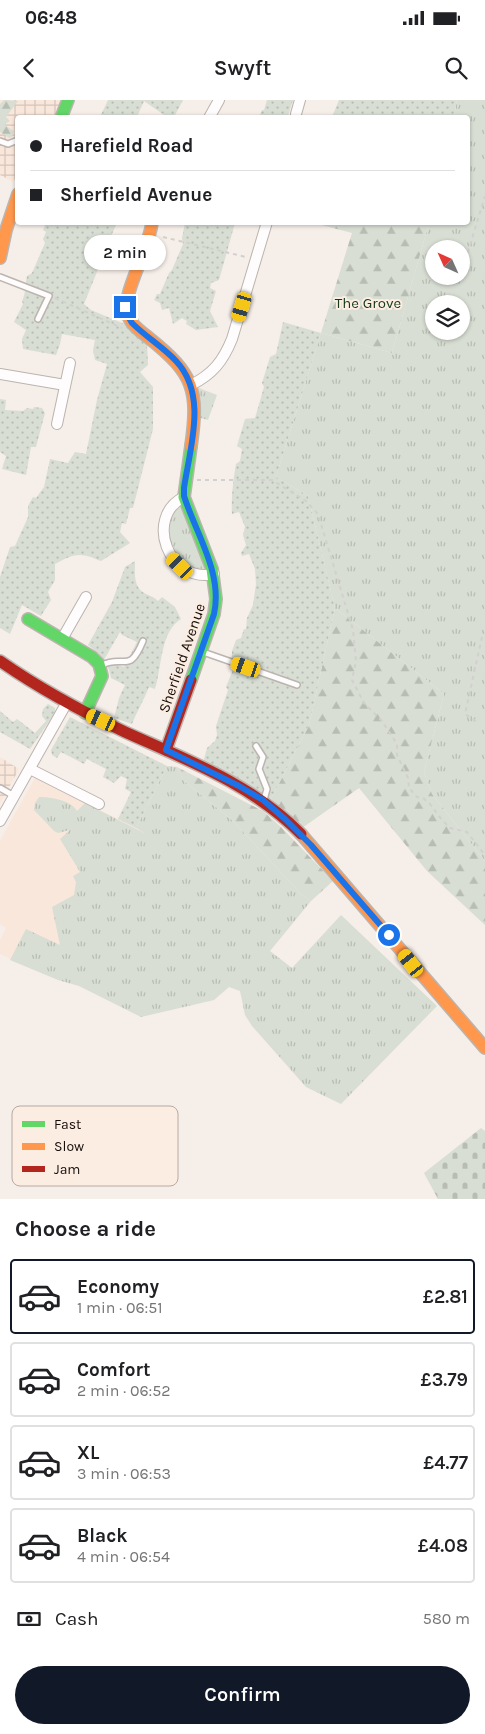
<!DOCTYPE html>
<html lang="en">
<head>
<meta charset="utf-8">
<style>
  body { margin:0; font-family:Karla,sans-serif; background:#f6f6f6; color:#202124; height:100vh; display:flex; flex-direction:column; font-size:19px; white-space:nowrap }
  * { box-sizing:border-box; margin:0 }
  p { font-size:16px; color:#757577 }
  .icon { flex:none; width:28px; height:28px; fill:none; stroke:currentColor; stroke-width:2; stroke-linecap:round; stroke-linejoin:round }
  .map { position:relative; height:1099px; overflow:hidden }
  .details { display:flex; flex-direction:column; background:#fff; flex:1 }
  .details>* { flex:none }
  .hud { position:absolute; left:15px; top:15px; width:455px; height:110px; border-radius:5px; box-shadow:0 1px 4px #0004; display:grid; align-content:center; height:110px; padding:0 15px; background:#fff }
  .needle { width:32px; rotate:315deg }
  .controls { position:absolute; left:425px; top:140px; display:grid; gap:10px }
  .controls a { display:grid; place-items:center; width:45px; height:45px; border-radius:50%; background:#fff; box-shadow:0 1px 4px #0004; font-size:25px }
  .end { position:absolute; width:22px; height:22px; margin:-11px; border:6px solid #1a73e8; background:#fff; box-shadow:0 0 0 2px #fff }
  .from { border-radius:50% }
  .bubble { position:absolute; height:35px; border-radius:18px; background:#fff; box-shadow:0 1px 4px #0004; font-size:16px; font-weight:600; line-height:35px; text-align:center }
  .car { position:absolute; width:15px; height:30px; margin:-15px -8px; border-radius:6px; box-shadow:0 0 4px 1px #0007; background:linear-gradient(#f5c518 24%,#345 0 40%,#f5c518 0 76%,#345 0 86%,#f5c518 0) }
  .hud b { display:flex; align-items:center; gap:18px; height:48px; font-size:19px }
  .hud b+b { border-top:1px solid #e0e0e0 }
  .hud i { width:12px; height:12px; background:#202124 }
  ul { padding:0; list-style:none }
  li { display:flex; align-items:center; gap:15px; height:75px; margin:0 10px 8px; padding:0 5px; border:2px solid #e0e0e0; border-radius:5px }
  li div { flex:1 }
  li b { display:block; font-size:19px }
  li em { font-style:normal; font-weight:600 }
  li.current { border-color:#111827 }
  li>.icon { width:45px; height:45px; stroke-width:1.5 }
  h2 { padding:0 15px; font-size:22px; line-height:60px }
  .pay { display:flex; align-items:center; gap:12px; height:55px; padding:0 15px; font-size:19px }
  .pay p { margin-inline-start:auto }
  .primary-button { display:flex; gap:10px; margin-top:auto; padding:10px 15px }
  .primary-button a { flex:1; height:58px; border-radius:30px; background:#111827; color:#fff; font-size:20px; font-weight:600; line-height:58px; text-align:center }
  .status { display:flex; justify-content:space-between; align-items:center; height:35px; padding:0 25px; background:#fff; direction:ltr }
  .status svg { height:14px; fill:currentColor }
  header { display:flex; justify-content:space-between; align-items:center; height:65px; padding:0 15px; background:#fff; font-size:22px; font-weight:600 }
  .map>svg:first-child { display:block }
</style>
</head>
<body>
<div class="status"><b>06:48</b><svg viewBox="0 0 49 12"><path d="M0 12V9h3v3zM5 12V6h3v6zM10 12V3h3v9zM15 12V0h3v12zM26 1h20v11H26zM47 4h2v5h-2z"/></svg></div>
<header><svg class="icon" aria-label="back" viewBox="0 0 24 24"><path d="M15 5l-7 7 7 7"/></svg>Swyft<svg class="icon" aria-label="search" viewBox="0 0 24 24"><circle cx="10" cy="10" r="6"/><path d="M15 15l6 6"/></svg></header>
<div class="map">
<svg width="485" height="1099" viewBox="0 0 485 1099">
  <defs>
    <pattern id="industrial-grid" width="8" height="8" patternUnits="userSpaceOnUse" patternTransform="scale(1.25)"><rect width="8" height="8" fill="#fae7db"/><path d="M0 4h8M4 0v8" fill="none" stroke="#d5c5bb"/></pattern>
    <pattern id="grass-tufts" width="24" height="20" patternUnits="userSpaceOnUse" patternTransform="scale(1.25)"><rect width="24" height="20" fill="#d8ded3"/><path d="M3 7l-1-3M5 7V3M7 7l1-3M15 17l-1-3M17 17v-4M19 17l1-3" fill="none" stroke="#b8bdb4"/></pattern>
    <pattern id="forest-firs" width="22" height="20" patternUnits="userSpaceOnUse" patternTransform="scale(1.25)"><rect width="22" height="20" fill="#d8ded3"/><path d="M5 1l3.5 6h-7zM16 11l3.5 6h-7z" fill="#b8bdb4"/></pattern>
    <pattern id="cemetery-stones" width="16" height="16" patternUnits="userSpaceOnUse" patternTransform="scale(1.25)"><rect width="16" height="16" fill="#d8ded3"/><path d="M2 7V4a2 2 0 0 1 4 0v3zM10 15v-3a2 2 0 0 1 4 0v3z" fill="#b8bdb4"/></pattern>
    <pattern id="garden-dots" width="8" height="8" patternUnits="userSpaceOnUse" patternTransform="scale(1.25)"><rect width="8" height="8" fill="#d8ded3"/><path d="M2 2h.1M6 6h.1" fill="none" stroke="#b8bdb4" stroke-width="1.8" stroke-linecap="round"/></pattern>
  </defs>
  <rect width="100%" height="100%" fill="#f6eee8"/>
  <!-- built -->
  <polygon fill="#fae7db" points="35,678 136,728 167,745 58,880 0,854 0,840 6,828 0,824 0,741"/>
  <!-- industrial -->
  <g fill="url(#industrial-grid)">
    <polygon points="0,0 62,0 55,17 18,18 17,76 13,82 0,75"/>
    <polygon points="0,657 19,669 0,704"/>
  </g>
  <!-- grass -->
  <g fill="url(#grass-tufts)" fill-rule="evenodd">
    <path d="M457,0H485V761L432,694L424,672L444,594L335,508L308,396L276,377L321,233L392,253L429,123L468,122V18L454,17ZM434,149H461V176H434ZM434,204H461V231H434Z"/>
    <polygon points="199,288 217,295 208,320 197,317"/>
    <polygon points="181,405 206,463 203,472 182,463 170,449 168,429 173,411"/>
    <path d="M167,666L177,667L183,680L232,720L302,795L311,801L270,851L292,868L341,815L437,906L341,1004L306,987L252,926L245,915L240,891L229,887L214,900L141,917L79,886L58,880L10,860L26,829L60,845L52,807L74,795L76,782L73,776L80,772L60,739L70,730L58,733L54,731L34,710L35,703L39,697C51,697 71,700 77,711L85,703L146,734L136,728Z"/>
  </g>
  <!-- forest -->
  <g fill="url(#forest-firs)">
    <polygon points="4,0 18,1 6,17 10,21 5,24 6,26 14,31 12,37 9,38 0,32 0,4"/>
    <polygon points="314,123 429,123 392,253 321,233 352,133"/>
    <polygon points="335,508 444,594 424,672 432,694 485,761 485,825 427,771 359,688 302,728 271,699 309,625"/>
    <polygon points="177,667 263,711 281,727 333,781 311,801 302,795 232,720 183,680"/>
  </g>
  <!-- cemetery -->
  <polygon fill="url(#cemetery-stones)" points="481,1028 485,1031 485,1099 438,1099 424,1073"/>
  <!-- garden -->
  <g fill="url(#garden-dots)">
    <polygon points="108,0 183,0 174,17 167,17 144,1 137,17 100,17"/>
    <polygon points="267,0 293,0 288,16 292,17 259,17 262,10 264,10"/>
    <polygon points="339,0 457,0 454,17 332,17"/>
    <path d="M46,123H117L106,147L108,150L106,155L108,156L107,158L103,157L84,204L91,210L127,225L147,244L148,265L140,272L153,287V329L133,408H130L126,424L122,423L120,432L130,443L101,461C80,452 75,453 55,464V480L48,492L51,500L41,516L22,505L10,534L0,528V477L10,447L15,446L28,417V406L33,397L36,398L44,387L50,359L68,363L75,352L86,354L97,300L107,264L95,260L93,250L95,240L62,234L60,244L56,255L23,249L22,239L26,230L14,222L23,204L22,201C26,193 25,185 27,176L32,173L45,143L43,139L46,132L43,130Z"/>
    <polygon points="185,123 235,123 219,180 211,183 210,188 216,191 210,211 218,227 196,230 186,224 187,221 182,218 173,224 169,208 162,210 160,203 154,200 157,194 160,194 169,173 172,170 183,144 182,138"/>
    <path d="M283,222L321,233L276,377L308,396L335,508L309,625L271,699L203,663L207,648L215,641L217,635L216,626L228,590L226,587L232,572V551L236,540L241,538L244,529H246L247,518L253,505L256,484L255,469L249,454L242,456L241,453L246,445L243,435L245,427L239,412L232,414C231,398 233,381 236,364L240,361L242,349L237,346L245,319L255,318L264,287L262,283L270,257L276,254Z"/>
    <polygon points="0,299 6,300 5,310 23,311 27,308 33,309 34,307 42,308 45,313 36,347 31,347 26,375 2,369 6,356 0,352"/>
    <path d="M135,461C135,472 133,486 144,493C149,496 153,496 158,501L162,497L175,507L181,519C160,532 162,567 155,589L149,587C144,600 137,611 132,624L114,618L119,598L125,585L111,578L108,566L113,563L124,567L137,542L122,535L120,532L105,558L103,560L99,554L88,545L112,502L125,467Z"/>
    <polygon points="48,604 55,608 55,613 30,649 0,632 0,611 13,622 17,619 35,633 46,621 42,616 43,609"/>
    <polygon points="70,617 167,666 136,728 118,719 131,692 125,689 127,679 121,676 114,683 103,677 106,669 87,659 84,664 61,652 57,658 52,655 51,650"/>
  </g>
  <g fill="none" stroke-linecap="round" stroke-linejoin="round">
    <defs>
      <g id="lane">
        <polyline points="0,41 8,44 18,40"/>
        <polyline points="0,177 49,196 38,219"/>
        <polyline points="203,552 297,585"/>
        <path d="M102,565C124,554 129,575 143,541"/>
        <polyline points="256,646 263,657 259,669 267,689 264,700"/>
        <polyline points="0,688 14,696"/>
      </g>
      <g id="street">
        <polyline points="296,14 300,0"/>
        <polyline points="209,18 219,0"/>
        <polyline points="0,274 65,285"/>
        <path d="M191,285C213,274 223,261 232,239L267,122"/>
        <polyline points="57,324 70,263"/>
        <path d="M184,397C144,417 168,484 214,474"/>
        <polyline points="62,539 86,497"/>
        <polyline points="30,669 99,704"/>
        <polyline points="0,721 66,604"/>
      </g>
      <g id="fast">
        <polyline points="61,18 68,0"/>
        <polyline points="28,519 92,557 99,564 102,576 85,613"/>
        <polyline points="191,580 214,514 216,499 212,469 184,397 191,346"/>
      </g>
      <g id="slow">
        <path d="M152,122C150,147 122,193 127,213C130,224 140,231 149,238C194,274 199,290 191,346"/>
        <polyline points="0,158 6,130 18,94"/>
        <polyline points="301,734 485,948"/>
      </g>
      <g id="jam">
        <path d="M0,561C40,589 81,611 125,632C187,660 252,684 301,734"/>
        <polyline points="166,650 191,580"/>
      </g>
    </defs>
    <!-- lane casing -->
    <use href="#lane" stroke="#bbb4af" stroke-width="8"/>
    <!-- street casing -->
    <use href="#street" stroke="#bbb4af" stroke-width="12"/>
    <!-- fast casing -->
    <use href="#fast" stroke="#bbb4af" stroke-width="14"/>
    <!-- slow casing -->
    <use href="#slow" stroke="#bbb4af" stroke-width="14"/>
    <!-- jam casing -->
    <use href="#jam" stroke="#bbb4af" stroke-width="14"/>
    <!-- path -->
    <g stroke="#d2d0ce" stroke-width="2" stroke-dasharray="4 4" stroke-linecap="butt">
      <polyline points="163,137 246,157"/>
      <polyline points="463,176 467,155 485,96"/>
      <polyline points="55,198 122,228"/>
      <polyline points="197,380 272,380 306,401 318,414 353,530 356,561 352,580 364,603 382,621 397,644 397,655 408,678 409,688 417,697 423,698 430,704 442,720 450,728 467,732 485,755"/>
      <polyline points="476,621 465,614 482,537"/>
    </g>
    <!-- lane -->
    <use href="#lane" stroke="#fefcfc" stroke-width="5"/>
    <!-- street -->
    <use href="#street" stroke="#fefcfc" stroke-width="10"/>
    <!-- fast -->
    <use href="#fast" stroke="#63d668" stroke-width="11"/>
    <!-- slow -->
    <use href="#slow" stroke="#ff974d" stroke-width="11"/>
    <!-- jam -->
    <use href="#jam" stroke="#b3261e" stroke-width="11"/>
  </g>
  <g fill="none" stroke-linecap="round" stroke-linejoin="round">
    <!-- route -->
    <path stroke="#1a73e8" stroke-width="6" d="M125,207L129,218L132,223C146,237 163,247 176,261C208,295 190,347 184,388V396C196,434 223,473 214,514L166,650L239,686L263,700L285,719L311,745L389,835"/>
  </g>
  <g text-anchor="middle" stroke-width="4" stroke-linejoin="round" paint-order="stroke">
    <!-- park labels -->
    <g font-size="15" fill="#133a1b" stroke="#fcede2">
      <text x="368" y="208">The Grove</text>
    </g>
    <!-- street labels -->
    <g font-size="15" fill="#150e0a" stroke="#fcede2">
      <text transform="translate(182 558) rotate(-71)" y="5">Sherfield Avenue</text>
    </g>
  </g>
  <!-- legend -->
  <rect x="12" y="1006" width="166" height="80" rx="8" fill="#fcede2" stroke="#b7aaa1" stroke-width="1"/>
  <rect x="22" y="1021" width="23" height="6" fill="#63d668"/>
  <rect x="22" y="1043" width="23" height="7" fill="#ff974d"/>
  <rect x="22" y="1066" width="23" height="6" fill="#b3261e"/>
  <g font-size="14" fill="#150e0a">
    <text x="54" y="1029">Fast</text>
    <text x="54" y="1051">Slow</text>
    <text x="54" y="1074">Jam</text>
  </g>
</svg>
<div class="controls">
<a><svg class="needle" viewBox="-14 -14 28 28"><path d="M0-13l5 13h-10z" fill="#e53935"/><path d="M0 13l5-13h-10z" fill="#757577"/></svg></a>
<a><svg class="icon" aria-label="layers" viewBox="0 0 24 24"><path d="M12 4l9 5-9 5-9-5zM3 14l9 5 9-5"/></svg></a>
</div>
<i class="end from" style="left:389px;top:835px"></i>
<i class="end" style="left:125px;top:207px"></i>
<div class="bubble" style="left:84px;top:135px;width:82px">2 min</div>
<i class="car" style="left:242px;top:207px;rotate:197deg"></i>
<i class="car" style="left:180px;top:466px;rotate:315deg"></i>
<i class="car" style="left:246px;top:567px;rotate:289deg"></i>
<i class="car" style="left:101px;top:620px;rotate:295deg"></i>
<i class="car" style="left:411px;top:863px;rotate:322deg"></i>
<div class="hud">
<b><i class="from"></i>Harefield Road</b>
<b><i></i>Sherfield Avenue</b>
</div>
</div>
<section class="details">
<h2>Choose a ride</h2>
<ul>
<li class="current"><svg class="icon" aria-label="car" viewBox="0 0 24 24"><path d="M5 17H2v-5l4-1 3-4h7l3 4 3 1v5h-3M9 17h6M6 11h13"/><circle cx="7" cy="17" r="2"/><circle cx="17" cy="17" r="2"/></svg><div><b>Economy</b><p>1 min · 06:51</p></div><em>£2.81</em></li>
<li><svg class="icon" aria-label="car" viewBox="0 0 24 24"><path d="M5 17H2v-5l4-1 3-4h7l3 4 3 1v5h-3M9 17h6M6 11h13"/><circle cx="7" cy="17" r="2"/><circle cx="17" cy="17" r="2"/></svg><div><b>Comfort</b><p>2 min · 06:52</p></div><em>£3.79</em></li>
<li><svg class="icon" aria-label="car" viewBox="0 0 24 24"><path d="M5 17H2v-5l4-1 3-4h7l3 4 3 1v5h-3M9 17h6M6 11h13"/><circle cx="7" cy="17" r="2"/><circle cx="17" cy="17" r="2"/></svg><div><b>XL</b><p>3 min · 06:53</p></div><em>£4.77</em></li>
<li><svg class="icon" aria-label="car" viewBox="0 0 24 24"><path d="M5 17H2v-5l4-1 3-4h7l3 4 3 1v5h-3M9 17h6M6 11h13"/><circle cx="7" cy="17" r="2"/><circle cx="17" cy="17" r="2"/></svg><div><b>Black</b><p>4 min · 06:54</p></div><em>£4.08</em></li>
</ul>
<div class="pay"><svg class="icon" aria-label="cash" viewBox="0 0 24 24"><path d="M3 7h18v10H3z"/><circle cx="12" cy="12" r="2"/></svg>Cash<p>580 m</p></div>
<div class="primary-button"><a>Confirm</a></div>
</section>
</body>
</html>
